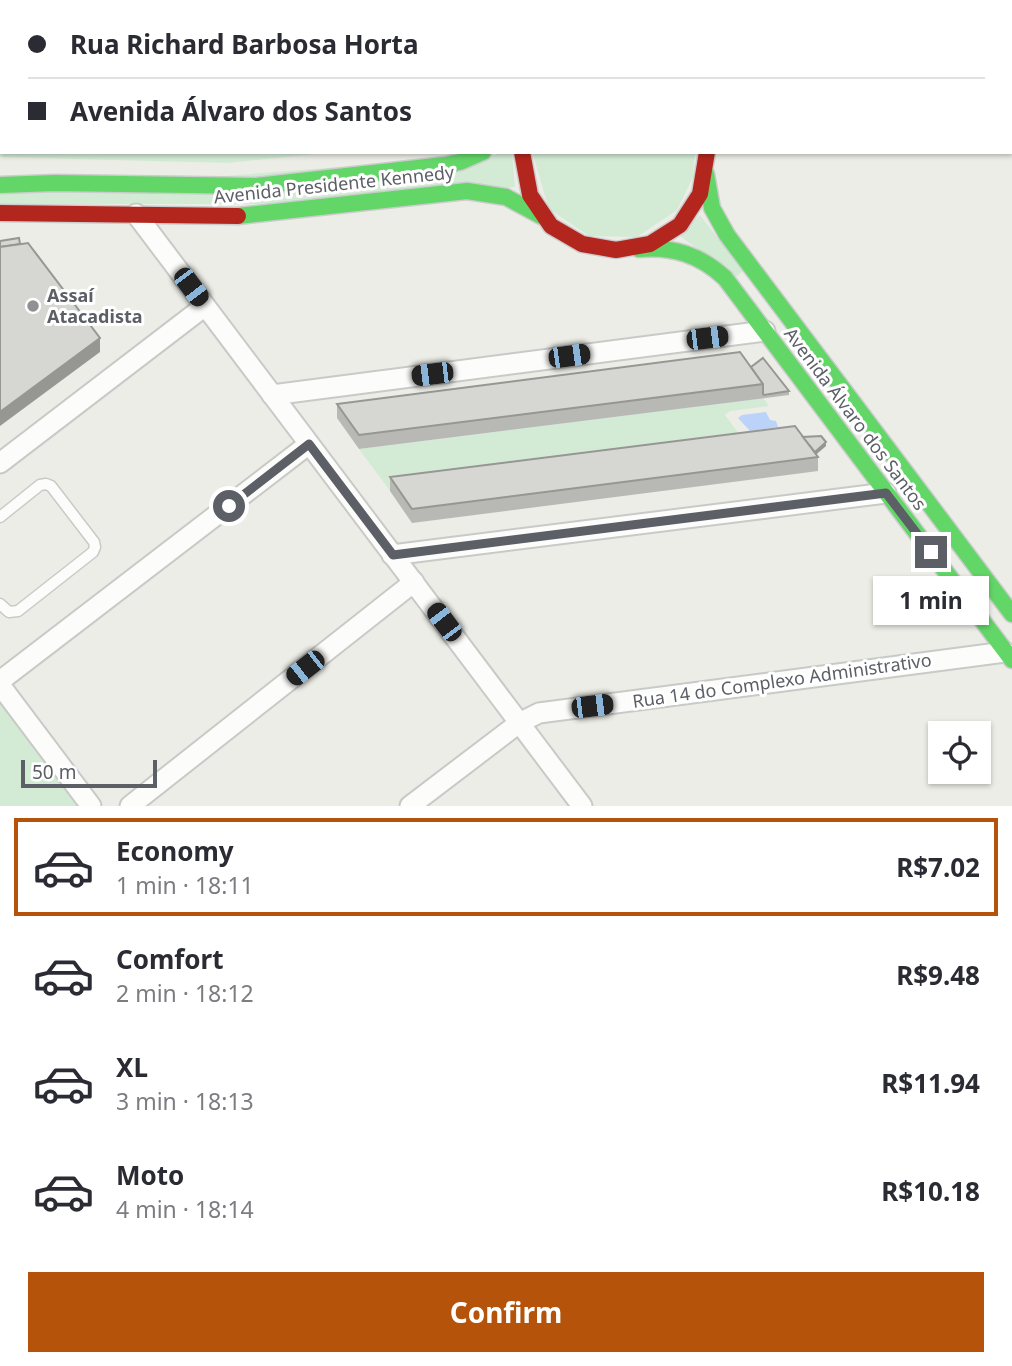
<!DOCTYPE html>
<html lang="en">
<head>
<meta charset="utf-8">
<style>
  body { margin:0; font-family:"Noto Sans",sans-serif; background:#f7f7f7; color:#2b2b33; height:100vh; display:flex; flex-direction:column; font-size:26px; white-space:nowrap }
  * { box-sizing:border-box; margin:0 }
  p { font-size:23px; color:#7c7c81 }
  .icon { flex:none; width:38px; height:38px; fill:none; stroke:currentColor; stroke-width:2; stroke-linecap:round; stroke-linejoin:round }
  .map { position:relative; height:806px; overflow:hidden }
  .panel { display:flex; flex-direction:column; background:#fff; flex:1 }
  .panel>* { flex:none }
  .top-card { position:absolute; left:0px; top:0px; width:1013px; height:154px; box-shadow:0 2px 5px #0004; display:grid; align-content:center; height:154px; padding:0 28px; background:#fff }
  .tools { position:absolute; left:928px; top:721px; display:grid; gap:14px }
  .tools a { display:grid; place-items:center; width:63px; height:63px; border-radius:0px; background:#fff; box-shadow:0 2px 5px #0004; font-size:35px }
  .scale { position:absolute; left:21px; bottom:18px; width:136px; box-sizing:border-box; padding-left:7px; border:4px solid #5c5f66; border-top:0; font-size:19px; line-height:24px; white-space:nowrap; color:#5c5f66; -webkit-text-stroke:5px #fff; paint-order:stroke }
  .end { position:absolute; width:32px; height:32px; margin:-16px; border:9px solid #5c5f66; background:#fff; box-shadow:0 0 0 4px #fff }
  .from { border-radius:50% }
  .bubble { position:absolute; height:49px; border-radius:0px; background:#fff; box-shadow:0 2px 5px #0004; font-size:23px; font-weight:700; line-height:49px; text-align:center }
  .car { position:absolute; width:21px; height:42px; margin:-21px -10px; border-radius:9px; box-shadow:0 0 5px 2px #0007; background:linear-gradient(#222 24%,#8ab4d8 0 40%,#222 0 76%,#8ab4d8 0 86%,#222 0) }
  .top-card b { display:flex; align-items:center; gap:24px; height:66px; font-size:26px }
  .top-card b+b { border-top:2px solid #e1e1e2 }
  .top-card i { width:18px; height:18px; background:#2b2b33 }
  ul { padding:12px 0 0; list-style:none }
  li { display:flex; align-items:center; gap:21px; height:98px; margin:0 14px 10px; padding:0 14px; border:4px solid transparent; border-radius:0px }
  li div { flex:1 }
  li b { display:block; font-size:26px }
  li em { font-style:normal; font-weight:700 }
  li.on { border-color:#b45309 }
  li>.icon { width:63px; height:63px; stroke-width:1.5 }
  .action { display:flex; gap:14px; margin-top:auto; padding:14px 28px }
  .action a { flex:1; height:80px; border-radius:0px; background:#b45309; color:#fff; font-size:28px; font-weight:700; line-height:80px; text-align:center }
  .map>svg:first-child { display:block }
</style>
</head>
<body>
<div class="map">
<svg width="1012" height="806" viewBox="0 0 1012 806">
  <rect width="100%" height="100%" fill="#edede7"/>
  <!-- green -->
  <g fill="#d3ebd5">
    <polygon points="0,0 278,2 2,2 2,152 335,152 228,163 0,157"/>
    <polygon points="499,152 512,152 515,187 284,204 0,204 0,193 496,155"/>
    <polygon points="532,152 695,152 693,177 677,210 637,237 589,236 549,209"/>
    <polygon points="700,215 743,271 736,277 680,236"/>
    <polygon points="763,398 769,406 730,411 725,415 740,435 795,440 390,491 359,449"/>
    <polygon points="0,703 78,806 0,806"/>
  </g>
  <!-- water -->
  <polygon fill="#bbd3f8" points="766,412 770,420 776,421 778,427 750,431 738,418 742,415"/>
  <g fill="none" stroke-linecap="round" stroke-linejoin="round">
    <defs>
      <g id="lane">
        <polyline points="337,0 339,2"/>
        <polyline points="592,0 594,2"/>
        <polyline points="695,0 697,2"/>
        <polyline points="990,0 991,2"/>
        <polyline points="1012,29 1012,30"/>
        <polyline points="0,517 40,485 46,484 51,486 94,542 95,547 93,552 18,611 9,612 0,604"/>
      </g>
      <g id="street">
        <polyline points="136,214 582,806"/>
        <polyline points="272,395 765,331"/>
        <polyline points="0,463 205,306"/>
        <polyline points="392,555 886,493"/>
        <polyline points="0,681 309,444"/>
        <polyline points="0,685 91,806"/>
        <polyline points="130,806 414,582"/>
        <polyline points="410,806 519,723 539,713 1005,652"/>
      </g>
      <g id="fast">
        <polyline points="731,0 732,2"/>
        <polyline points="706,174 712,208 727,235 1012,614"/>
        <polyline points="0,185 55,183 256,186 445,165 460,162 483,152"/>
        <polyline points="238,216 467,191 506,197 541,216"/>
        <path d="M639,249C673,246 700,255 725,278L1012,660"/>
      </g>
      <polyline id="slow" points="302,0 303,2"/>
      <g id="jam">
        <polyline points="522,152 530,195 551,226 582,244 616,250 650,244 680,225 700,194 707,152"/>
        <polyline points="0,213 238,216"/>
      </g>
    </defs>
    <!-- lane casing -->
    <use href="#lane" stroke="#c9c9c8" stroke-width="13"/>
    <!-- street casing -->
    <use href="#street" stroke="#c9c9c8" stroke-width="23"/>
    <!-- fast casing -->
    <use href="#fast" stroke="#cbcccc" stroke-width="19"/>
    <!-- slow casing -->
    <use href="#slow" stroke="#cbcccc" stroke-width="19"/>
    <!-- jam casing -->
    <use href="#jam" stroke="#cbcccc" stroke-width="19"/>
    <!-- lane -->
    <use href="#lane" stroke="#fcfcfb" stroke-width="10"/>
    <!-- street -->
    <use href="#street" stroke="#fcfcfb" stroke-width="19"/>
    <!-- fast -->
    <use href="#fast" stroke="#63d668" stroke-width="16"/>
    <!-- slow -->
    <use href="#slow" stroke="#ff974d" stroke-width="16"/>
    <!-- jam -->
    <use href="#jam" stroke="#b3261e" stroke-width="16"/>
  </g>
  <!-- wall -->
  <g fill="#b8b8b5">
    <polygon points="348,0 396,0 393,2 350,2"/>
    <polygon points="498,0 589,0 589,2 499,2"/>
    <polygon points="751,367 789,391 789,395 359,449 337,418 337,404"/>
    <polygon points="803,437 826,446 816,454 818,457 818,471 412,523 390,491 390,477"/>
  </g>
  <!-- shaded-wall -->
  <g fill="#969693">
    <polygon points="377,0 396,0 393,2 375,2"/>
    <rect x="1002" y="0" width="8" height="2"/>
    <polygon points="100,338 100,352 0,426 0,412"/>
    <polygon points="826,442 826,446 812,458 810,456"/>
  </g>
  <!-- building -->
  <g fill="#d6d6d2" stroke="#969693" stroke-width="2">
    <polygon points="359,0 377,0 375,2 360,2"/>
    <polygon points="508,0 584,0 581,2 510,2"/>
    <polygon points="19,238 20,244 0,247 0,241"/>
    <polygon points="28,243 100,338 0,412 0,247"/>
    <polygon points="740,352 763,384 359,435 337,404"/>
    <polygon points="763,358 789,391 764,395 763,394 763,384 751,367"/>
    <polygon points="795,426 818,457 412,509 390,477"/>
    <polygon points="821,436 826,442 815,452 803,437"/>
  </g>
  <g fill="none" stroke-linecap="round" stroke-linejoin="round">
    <!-- route -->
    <polyline stroke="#5c5f66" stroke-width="9" points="229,506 309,444 393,555 886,493 931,552"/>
  </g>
  <!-- markers -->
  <circle fill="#8f9193" stroke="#fff" stroke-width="2.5" cx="33" cy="306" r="7"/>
  <g text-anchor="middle" stroke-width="6" stroke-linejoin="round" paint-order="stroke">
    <!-- street labels -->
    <g font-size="18" fill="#5c5f66" stroke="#fff">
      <text transform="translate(334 185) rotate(-6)" y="6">Avenida Presidente Kennedy</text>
      <text transform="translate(855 419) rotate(53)" y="6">Avenida Álvaro dos Santos</text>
      <text transform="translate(782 681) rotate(-8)" y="6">Rua 14 do Complexo Administrativo</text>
    </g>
    <!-- poi labels -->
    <g font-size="18" font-weight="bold" fill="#5c5f66" stroke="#fff" text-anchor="start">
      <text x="47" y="302">Assaí<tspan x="47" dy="21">Atacadista</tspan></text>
    </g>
  </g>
</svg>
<div class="tools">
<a><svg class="icon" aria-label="locate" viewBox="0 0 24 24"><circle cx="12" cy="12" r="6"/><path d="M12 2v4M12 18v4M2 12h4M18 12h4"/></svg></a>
</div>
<div class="scale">50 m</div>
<i class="end from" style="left:229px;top:506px"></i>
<i class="end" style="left:931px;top:552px"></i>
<div class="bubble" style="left:873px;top:576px;width:116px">1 min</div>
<i class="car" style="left:191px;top:287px;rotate:143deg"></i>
<i class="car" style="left:707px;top:338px;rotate:83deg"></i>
<i class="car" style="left:569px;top:356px;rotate:82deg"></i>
<i class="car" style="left:432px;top:374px;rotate:263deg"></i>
<i class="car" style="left:444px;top:622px;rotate:323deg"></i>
<i class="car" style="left:305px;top:668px;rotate:232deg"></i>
<i class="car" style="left:592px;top:706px;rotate:83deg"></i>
<div class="top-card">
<b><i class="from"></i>Rua Richard Barbosa Horta</b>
<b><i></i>Avenida Álvaro dos Santos</b>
</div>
</div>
<section class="panel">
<ul>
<li class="on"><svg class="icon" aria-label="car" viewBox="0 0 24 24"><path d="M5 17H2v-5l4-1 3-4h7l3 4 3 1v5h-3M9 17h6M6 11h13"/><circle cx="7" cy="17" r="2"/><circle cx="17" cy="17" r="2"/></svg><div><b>Economy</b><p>1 min · 18:11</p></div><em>R$7.02</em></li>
<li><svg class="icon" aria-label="car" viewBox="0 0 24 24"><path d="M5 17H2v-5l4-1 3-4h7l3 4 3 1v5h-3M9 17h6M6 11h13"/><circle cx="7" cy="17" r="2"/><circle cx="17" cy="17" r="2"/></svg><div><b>Comfort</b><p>2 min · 18:12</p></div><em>R$9.48</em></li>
<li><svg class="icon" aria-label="car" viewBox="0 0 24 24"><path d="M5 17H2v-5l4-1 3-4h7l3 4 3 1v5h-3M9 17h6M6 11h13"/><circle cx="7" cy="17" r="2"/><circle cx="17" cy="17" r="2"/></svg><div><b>XL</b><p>3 min · 18:13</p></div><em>R$11.94</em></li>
<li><svg class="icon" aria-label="car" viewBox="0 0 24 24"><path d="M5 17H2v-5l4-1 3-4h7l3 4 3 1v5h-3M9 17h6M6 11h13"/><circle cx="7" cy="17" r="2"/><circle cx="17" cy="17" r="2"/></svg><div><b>Moto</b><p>4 min · 18:14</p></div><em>R$10.18</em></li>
</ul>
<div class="action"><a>Confirm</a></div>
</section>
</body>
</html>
